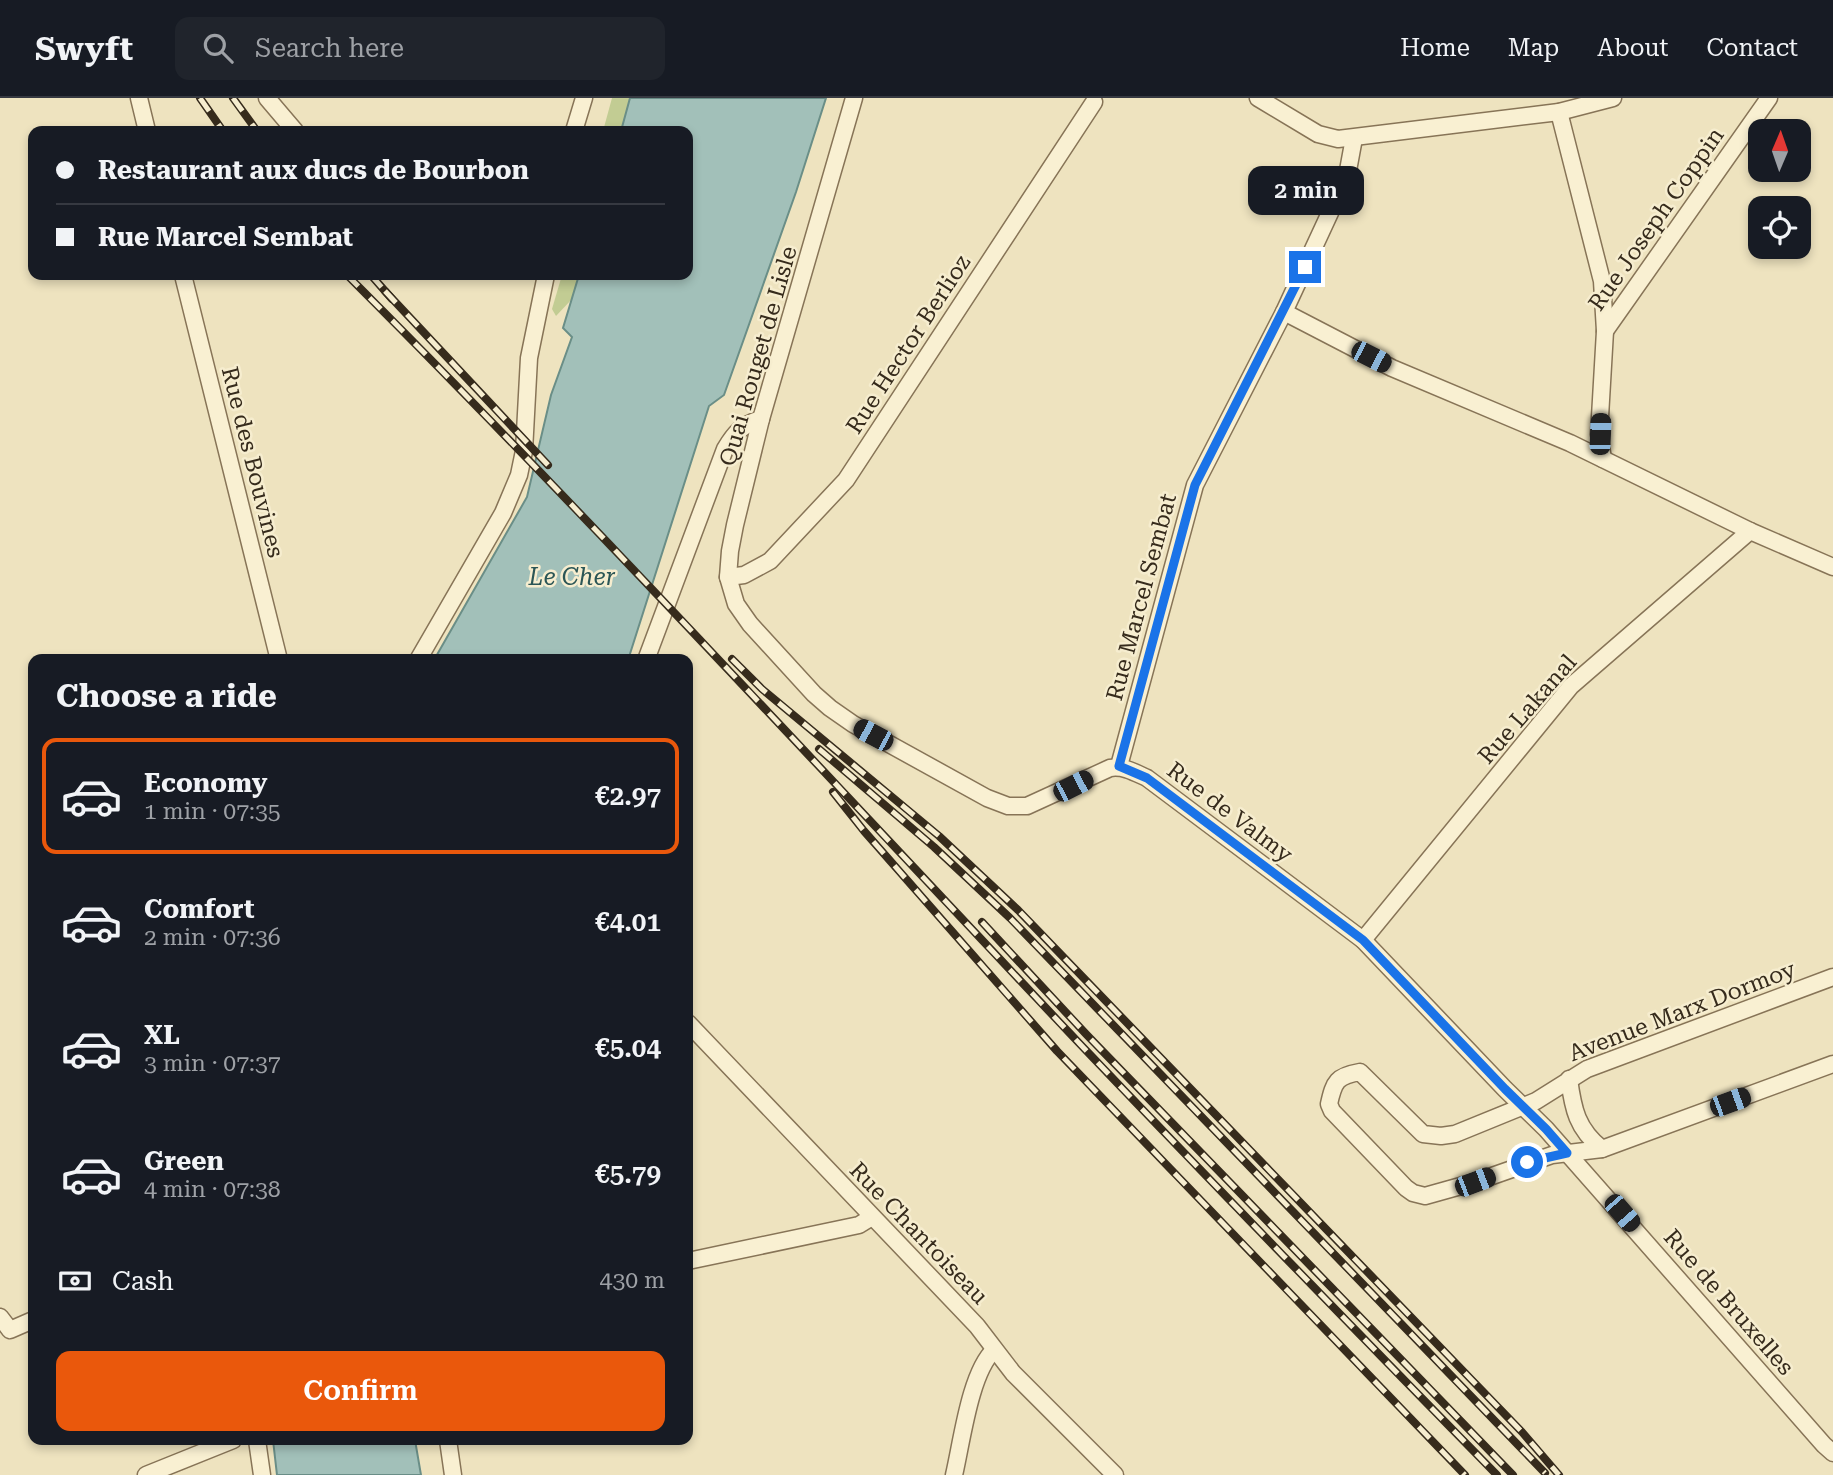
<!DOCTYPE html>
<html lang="en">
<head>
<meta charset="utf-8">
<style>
  body { margin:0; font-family:"Roboto Serif",serif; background:#20242c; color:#f1f3f6; height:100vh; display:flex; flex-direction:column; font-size:26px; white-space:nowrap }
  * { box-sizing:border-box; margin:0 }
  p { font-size:23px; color:#9ea1a6 }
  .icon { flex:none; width:38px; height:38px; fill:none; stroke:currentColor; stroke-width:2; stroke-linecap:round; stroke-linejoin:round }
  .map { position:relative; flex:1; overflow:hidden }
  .drawer { position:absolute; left:28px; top:556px; width:665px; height:791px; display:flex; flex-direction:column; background:#171b24; border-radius:14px; box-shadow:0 4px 10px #0003 }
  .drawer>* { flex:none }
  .banner { position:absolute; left:28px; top:28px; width:665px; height:154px; border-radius:14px; box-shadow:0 4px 10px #0003; display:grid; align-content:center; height:154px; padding:0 28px; background:#171b24 }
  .needle { width:46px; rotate:2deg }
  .buttons { position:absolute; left:1748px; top:21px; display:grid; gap:14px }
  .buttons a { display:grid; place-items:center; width:63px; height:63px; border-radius:14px; background:#171b24; box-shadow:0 4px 10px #0003; font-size:35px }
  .end { position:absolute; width:32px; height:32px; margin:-16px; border:9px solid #1a73e8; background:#fff; box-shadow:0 0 0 4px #fff }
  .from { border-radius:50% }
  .bubble { position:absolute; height:49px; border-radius:14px; background:#171b24; box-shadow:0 4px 10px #0003; font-size:23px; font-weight:600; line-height:49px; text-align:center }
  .car { position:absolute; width:21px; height:42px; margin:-21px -10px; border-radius:9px; box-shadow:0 0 5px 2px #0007; background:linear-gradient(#222 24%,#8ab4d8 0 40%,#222 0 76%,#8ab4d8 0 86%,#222 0) }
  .banner b { display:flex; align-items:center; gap:24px; height:66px; font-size:26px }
  .banner b+b { border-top:2px solid #363941 }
  .banner i { width:18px; height:18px; background:#f1f3f6 }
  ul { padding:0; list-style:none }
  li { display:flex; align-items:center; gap:21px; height:116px; margin:0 14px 10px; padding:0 14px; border:4px solid transparent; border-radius:14px }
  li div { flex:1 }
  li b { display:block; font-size:26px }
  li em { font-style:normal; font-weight:600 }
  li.selected { border-color:#ea580c }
  li>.icon { width:63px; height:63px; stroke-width:1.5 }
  h2 { padding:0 28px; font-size:32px; line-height:84px }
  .pay { display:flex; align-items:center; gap:18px; height:77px; padding:0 28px; font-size:26px }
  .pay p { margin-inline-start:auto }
  .action { display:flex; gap:14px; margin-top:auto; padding:14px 28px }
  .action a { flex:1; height:80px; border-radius:14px; background:#ea580c; color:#fff; font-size:28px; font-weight:600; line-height:80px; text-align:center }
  header { display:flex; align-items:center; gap:42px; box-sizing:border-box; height:98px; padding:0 35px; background:#171b24; border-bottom:2px solid #363941 }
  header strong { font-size:33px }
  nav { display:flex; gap:38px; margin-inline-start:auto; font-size:24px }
  .search { width:490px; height:63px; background:#20242c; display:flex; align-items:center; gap:18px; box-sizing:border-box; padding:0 24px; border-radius:14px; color:#9ea1a6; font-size:26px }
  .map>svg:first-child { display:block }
</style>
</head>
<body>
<header>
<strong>Swyft</strong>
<div class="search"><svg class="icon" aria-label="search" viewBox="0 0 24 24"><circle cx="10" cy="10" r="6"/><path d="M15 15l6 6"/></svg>Search here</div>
<nav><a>Home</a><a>Map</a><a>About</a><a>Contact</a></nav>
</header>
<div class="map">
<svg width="1833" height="1377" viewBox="0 0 1833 1377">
  <rect width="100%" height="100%" fill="#eee3bf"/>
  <!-- green -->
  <g fill="#c2cc93">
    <polygon points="612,0 630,0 621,33 603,33"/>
    <polygon points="562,177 579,177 572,201 556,218 552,211"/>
  </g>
  <!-- water -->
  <g fill="#a2c0b9" stroke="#6a8e87" stroke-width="2">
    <polygon points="630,0 826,0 796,94 724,297 709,308 628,562 434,562 527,399 551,297 572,239 563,230 579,177 688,177 688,33 621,33"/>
    <polygon points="273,1342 415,1342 421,1377 277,1377"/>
  </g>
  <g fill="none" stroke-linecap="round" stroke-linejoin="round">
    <defs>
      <g id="street">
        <polyline points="139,0 147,33"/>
        <polyline points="267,0 295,33"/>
        <path d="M854,0L761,321L735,427L730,453L728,479L736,506L750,526L814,596L830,610L853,626L987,700L1008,708H1027L1110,670C1124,668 1134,674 1147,680L1363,842L1505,991L1546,1031L1824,1347L1833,1355"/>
        <polyline points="1258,0 1318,36 1338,41 1559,14 1613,0"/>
        <polyline points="1559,14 1602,183 1605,233 1599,336 1603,361"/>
        <polyline points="574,33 584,0"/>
        <polyline points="183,177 279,562"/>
        <polyline points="1284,214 1392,270 1570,345 1750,433 1833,469"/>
        <polyline points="1605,233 1769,0"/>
        <polyline points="728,479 744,477 770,463 846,382 1094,4"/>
        <polyline points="418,562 503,415 519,377 524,353 529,260 546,177"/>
        <path d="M646,562L725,351C735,334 742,327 761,321"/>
        <polyline points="1119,668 1195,387 1284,214 1347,78 1354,40"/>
        <polyline points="1363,842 1571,588 1750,433"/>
        <path d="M1833,879L1587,971L1536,1003L1455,1036L1441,1038L1423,1036L1360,974C1337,978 1334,983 1329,1006L1332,1013L1406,1090L1413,1095L1425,1098L1475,1084L1552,1057L1602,1051L1833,966"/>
        <polyline points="688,925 977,1228 1013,1275 1115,1377"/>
        <path d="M1569,981C1573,1011 1577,1031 1602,1051"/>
        <polyline points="688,1163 859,1127 872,1119"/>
        <polyline points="0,1219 10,1232 33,1222"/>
        <polyline points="257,1342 262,1377"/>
        <polyline points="448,1342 453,1377"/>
        <polyline points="146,1377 233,1342"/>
        <path d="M954,1377C962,1343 970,1275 994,1252"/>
      </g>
    </defs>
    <!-- street casing -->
    <use href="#street" stroke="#877457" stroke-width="19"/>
    <!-- street -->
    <use href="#street" stroke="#f9f0d2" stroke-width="16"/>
    <defs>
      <g id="rail">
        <polyline points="200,0 223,33"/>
        <polyline points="233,0 257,33"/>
        <path d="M347,177C597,427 836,688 1079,945C1217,1090 1357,1234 1497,1377"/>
        <polyline points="371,177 392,201"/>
        <polyline points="385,193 548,367"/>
        <polyline points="732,561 762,591 939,738 1018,812 1522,1334 1559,1377"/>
        <polyline points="819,651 934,749 1010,820 1545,1375"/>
        <polyline points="833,694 864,733 1057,953 1465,1377"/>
        <polyline points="982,824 1086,936 1513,1377"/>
      </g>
    </defs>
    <!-- rail casing -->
    <use href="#rail" stroke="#362b1c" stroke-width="8"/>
    <!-- rail -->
    <use href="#rail" stroke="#f6edcf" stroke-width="5" stroke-dasharray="16" stroke-linecap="butt"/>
  </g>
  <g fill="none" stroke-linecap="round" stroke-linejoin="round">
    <!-- route -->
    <polyline stroke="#1a73e8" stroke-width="9" points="1305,169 1195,387 1119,668 1147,680 1363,842 1505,991 1546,1031 1567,1055 1527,1064"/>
  </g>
  <g text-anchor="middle" stroke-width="5" stroke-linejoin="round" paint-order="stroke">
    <!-- street labels -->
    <g font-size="23" fill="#362b1c" stroke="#f6edcf">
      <text transform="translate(1656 121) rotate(-55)" y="8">Rue Joseph Coppin</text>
      <text transform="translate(908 246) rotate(-57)" y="8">Rue Hector Berlioz</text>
      <text transform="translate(758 258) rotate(-74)" y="8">Quai Rouget de Lisle</text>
      <text transform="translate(253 364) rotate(76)" y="8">Rue des Bouvines</text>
      <text transform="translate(1141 499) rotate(-75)" y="8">Rue Marcel Sembat</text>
      <text transform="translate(1527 611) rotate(-49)" y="8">Rue Lakanal</text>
      <text transform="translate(1230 714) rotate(37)" y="8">Rue de Valmy</text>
      <text transform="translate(1682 913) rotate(-21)" y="8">Avenue Marx Dormoy</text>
      <text transform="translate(919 1135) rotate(46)" y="8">Rue Chantoiseau</text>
      <text transform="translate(1729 1204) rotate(49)" y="8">Rue de Bruxelles</text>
    </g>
    <!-- water labels -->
    <g font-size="24" font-style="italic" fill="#2b5656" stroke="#f6edcf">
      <text x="572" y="487">Le Cher</text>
    </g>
  </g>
</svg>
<div class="buttons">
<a><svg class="needle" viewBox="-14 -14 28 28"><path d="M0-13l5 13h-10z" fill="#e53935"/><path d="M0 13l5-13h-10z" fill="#9ea1a6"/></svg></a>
<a><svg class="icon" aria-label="locate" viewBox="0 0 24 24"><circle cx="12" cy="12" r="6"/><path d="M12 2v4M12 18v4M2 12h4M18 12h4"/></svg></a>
</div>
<i class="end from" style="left:1527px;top:1064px"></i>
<i class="end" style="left:1305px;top:169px"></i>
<div class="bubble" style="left:1248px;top:68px;width:116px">2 min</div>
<i class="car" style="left:1371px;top:259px;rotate:117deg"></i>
<i class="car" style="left:1600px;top:336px;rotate:2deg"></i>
<i class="car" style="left:873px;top:637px;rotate:298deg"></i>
<i class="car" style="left:1073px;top:688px;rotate:63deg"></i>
<i class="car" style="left:1730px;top:1004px;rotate:70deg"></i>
<i class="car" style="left:1475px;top:1084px;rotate:69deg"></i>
<i class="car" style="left:1622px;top:1115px;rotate:139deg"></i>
<div class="banner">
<b><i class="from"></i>Restaurant aux ducs de Bourbon</b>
<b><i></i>Rue Marcel Sembat</b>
</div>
<section class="drawer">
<h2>Choose a ride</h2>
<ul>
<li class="selected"><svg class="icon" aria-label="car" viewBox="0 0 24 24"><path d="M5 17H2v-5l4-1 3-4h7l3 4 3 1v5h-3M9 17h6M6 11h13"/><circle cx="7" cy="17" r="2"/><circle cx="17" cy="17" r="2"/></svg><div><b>Economy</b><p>1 min · 07:35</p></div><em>€2.97</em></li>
<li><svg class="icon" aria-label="car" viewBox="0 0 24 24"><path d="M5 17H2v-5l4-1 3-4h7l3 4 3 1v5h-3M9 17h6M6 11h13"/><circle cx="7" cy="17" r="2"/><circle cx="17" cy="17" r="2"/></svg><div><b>Comfort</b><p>2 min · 07:36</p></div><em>€4.01</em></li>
<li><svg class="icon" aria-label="car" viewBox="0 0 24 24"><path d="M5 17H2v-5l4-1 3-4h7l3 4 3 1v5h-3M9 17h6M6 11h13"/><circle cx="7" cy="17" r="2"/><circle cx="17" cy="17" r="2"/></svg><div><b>XL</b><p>3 min · 07:37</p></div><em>€5.04</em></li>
<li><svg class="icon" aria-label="car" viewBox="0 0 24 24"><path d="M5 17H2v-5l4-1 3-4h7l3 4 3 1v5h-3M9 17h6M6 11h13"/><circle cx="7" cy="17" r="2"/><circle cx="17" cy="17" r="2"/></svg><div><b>Green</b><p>4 min · 07:38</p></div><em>€5.79</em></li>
</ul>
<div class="pay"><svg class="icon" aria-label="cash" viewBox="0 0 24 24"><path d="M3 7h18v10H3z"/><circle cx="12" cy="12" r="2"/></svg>Cash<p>430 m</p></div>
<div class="action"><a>Confirm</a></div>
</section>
</div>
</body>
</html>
